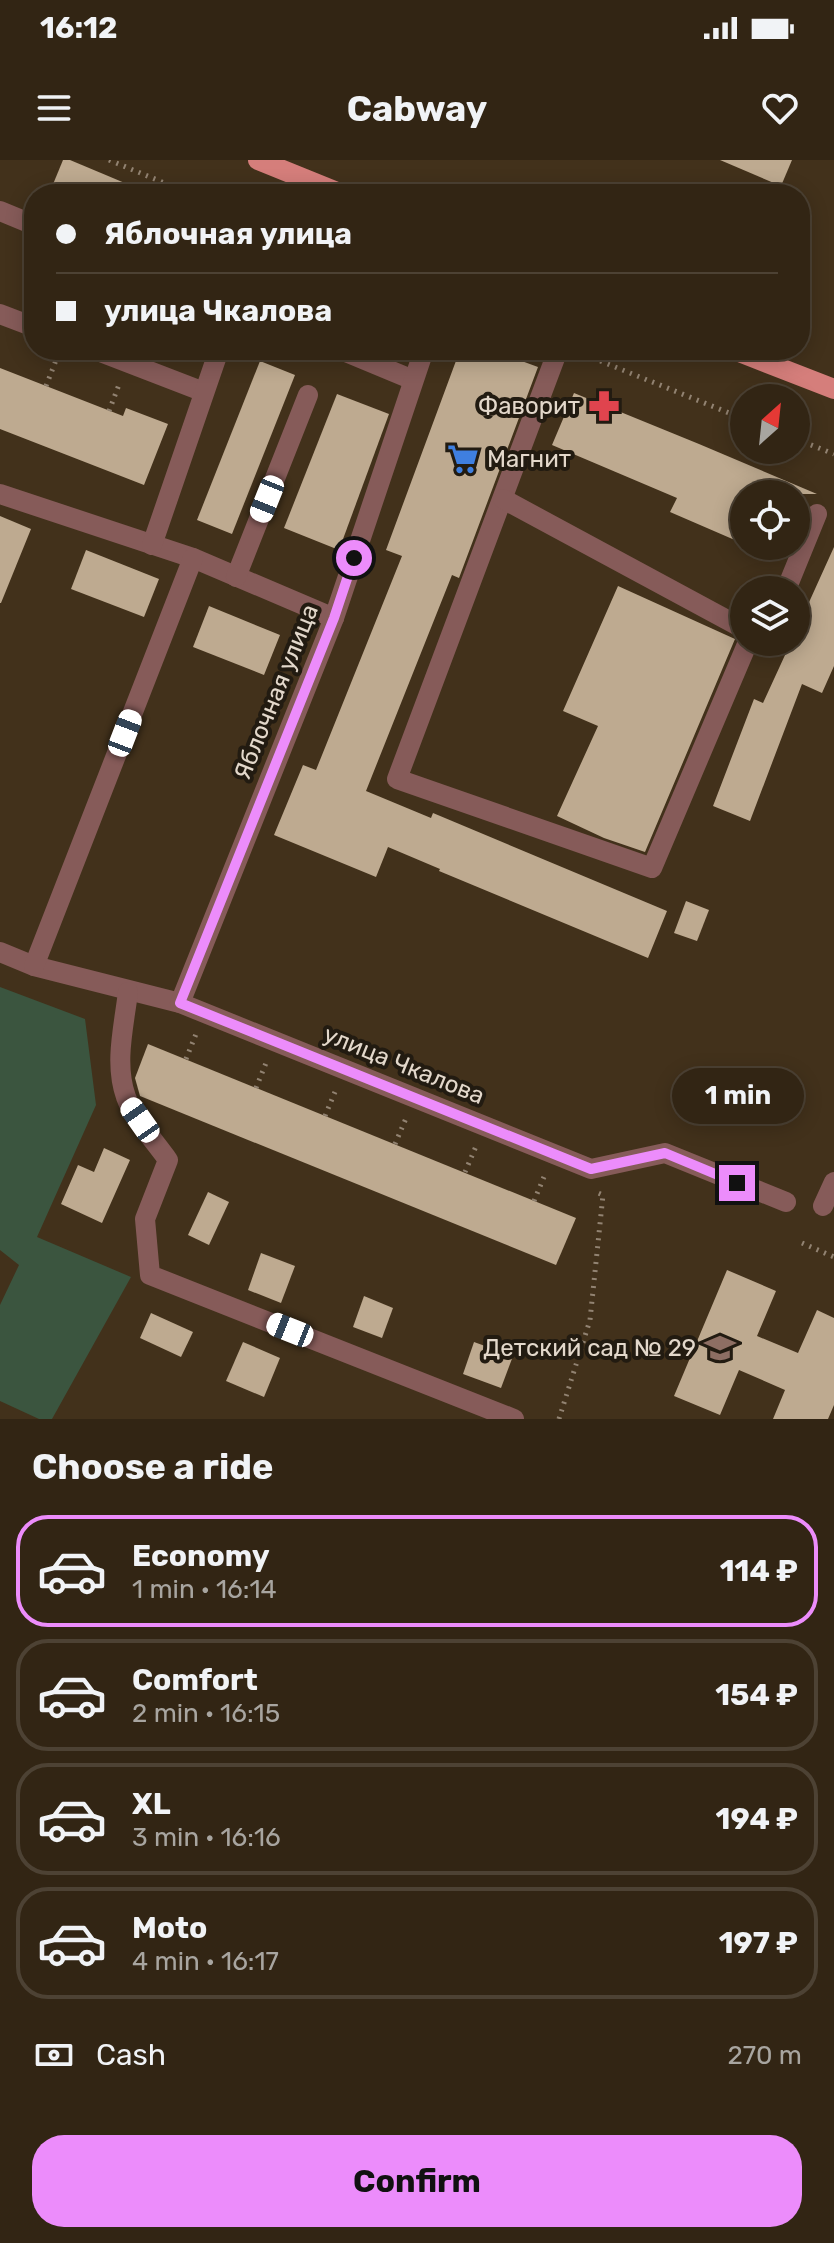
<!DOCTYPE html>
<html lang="en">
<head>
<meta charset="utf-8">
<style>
  body { margin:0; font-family:Rubik,sans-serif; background:#3a2d1d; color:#f1f3f6; height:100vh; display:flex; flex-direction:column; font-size:30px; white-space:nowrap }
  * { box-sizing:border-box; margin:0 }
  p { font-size:26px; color:#a8a5a0 }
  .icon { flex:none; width:44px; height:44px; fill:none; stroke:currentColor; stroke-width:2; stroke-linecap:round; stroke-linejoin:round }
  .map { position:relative; height:1259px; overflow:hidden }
  .side { display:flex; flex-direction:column; background:#322514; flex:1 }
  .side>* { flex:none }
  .hud { position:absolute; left:24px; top:24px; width:786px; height:176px; border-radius:32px; box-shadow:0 4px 20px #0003,0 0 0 2px #4d4234; display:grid; align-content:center; height:176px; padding:0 32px; background:#322514 }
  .needle { width:52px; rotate:27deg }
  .fabs { position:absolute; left:730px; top:224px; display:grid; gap:16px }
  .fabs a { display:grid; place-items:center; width:80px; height:80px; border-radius:50%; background:#322514; box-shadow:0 4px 20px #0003,0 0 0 2px #4d4234; font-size:40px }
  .end { position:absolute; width:36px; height:36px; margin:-18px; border:10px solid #ec8cfb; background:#111; box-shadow:0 0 0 4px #111 }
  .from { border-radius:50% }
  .bubble { position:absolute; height:56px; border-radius:28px; background:#322514; box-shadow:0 4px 20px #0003,0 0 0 2px #4d4234; font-size:26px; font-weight:700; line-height:56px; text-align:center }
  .car { position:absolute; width:24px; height:48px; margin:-24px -12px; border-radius:10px; box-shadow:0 0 6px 2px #0007; background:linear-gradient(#fff 24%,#345 0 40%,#fff 0 76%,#345 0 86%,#fff 0) }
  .hud b { display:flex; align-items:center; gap:28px; height:76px; font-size:30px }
  .hud b+b { border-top:2px solid #4d4234 }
  .hud i { width:20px; height:20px; background:#f1f3f6 }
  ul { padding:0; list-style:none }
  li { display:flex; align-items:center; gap:24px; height:112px; margin:0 16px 12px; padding:0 16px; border:4px solid #4d4234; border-radius:32px }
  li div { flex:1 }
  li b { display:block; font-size:30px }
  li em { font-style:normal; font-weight:700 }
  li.active { border-color:#ec8cfb }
  li>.icon { width:72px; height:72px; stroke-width:1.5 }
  h2 { padding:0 32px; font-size:36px; line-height:96px }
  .pay { display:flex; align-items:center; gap:20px; height:88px; padding:0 32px; font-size:30px }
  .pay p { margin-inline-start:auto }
  .action { display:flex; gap:16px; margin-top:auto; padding:16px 32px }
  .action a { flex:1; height:92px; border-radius:32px; background:#ec8cfb; color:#111; font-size:32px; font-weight:700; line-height:92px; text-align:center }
  .status { display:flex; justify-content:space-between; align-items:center; height:56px; padding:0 40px; background:#322514; direction:ltr }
  .status svg { height:22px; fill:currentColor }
  header { display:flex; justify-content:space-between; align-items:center; height:104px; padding:0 32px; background:#322514; font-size:36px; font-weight:700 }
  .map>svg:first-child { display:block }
</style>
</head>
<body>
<div class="status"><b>16:12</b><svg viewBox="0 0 49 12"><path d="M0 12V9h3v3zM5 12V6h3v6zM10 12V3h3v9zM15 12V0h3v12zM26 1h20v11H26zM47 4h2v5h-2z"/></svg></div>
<header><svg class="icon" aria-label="menu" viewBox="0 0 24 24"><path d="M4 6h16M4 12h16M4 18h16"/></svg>Cabway<svg class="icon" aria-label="heart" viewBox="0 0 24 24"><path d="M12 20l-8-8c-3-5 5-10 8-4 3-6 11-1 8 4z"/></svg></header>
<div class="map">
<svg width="834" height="1259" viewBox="0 0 834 1259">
  <rect width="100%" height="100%" fill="#42311b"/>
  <!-- green -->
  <polygon fill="#3b553f" points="0,827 85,859 96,945 37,1077 131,1117 52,1259 39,1259 0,1241 0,1145 19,1105 0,1090"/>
  <!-- building -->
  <g fill="#beaa90">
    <polygon points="63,0 70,0 151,34 49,34"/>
    <polygon points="720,0 792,0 781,26"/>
    <polygon points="460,190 492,190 538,207 459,418 452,415 366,631 431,658 433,653 667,751 648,798 439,711 440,709 388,687 376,717 274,675 303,605 316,610 402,396 386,390"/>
    <polygon points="260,201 295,215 232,374 197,360"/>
    <polygon points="0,208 123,256 126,248 168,264 144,325 0,269"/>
    <polygon points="574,233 699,284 817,334 744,334 744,384 670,352 677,338 552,285"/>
    <polygon points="337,234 389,254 339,390 284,368"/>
    <polygon points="0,356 31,369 1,443 0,443"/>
    <polygon points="834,387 834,506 822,533 802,524 750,661 713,646 754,539 763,543 791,482 796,482 796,471"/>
    <polygon points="86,390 159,419 144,457 71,429"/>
    <polygon points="618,426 735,479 645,692 604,678 557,656 598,566 563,551"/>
    <polygon points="209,446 280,475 264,515 193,487"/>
    <polygon points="686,741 709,750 697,781 674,773"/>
    <polygon points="148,884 576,1058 556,1105 140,936 135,918"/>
    <polygon points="104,988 130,1000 102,1063 61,1044 78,1005 94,1012"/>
    <polygon points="208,1032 229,1042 209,1085 188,1075"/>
    <polygon points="261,1093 295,1106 281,1143 248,1130"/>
    <polygon points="727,1110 776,1131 757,1176 798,1193 817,1150 834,1158 834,1245 828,1259 773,1259 785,1230 739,1210 720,1255 674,1236"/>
    <polygon points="364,1136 393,1148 382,1178 353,1167"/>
    <polygon points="151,1153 193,1172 181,1197 140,1178"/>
    <polygon points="243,1182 280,1198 264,1237 226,1221"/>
    <polygon points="474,1182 513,1196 501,1228 463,1214"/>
  </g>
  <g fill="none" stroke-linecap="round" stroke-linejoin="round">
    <!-- path -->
    <g stroke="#928372" stroke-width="5" stroke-dasharray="2 6" stroke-linecap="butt">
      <polyline points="109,0 191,34"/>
      <polyline points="578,192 744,259"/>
      <polyline points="46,226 60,190"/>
      <polyline points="109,251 120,222"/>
      <polyline points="796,279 834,294"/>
      <polyline points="186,899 196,874"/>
      <polyline points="256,928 266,903"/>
      <polyline points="325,956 337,927"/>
      <polyline points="395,984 407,956"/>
      <polyline points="465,1012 477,984"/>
      <polyline points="534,1041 546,1012"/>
      <polyline points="802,1083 834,1097"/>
      <polyline points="559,1259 590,1160 603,1035 596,1032"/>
    </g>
    <!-- minor -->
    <g stroke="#865b59" stroke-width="20">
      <polyline points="0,51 34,65"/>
      <polyline points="0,154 34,167"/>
      <polyline points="95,190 204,232"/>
      <polyline points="341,190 406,217"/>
      <polyline points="558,190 397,619 652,708 748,482"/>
      <polyline points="0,334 193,398 334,458"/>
      <polyline points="503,339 744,469"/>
      <polyline points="152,385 219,190"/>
      <polyline points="236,417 308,235"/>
      <polyline points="786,430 817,354"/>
      <polyline points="0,792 34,806 180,843 591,1009 665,993 786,1042"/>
      <polyline points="34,806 193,398"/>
      <path d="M128,832C124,866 114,904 126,937C133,957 155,982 168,1000L145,1059L150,1115L514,1259"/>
      <polyline points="180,843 334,458 424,190"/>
      <polyline points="823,1046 834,1022"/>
    </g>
    <!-- major -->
    <g stroke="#d57e7b" stroke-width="20">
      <polyline points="258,0 342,34"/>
      <polyline points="734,190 834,229"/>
    </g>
  </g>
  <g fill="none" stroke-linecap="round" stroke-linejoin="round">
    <!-- route -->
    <polyline stroke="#ec8cfb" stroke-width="10" points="354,398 334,458 180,843 591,1009 665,993 737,1023"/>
  </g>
  <!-- icons -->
  <defs>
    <symbol id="pharmacy-bare" viewBox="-9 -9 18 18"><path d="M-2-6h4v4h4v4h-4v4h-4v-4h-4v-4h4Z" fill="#e0444e" stroke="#221b11" stroke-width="2.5" paint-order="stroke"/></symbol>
    <symbol id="supermarket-bare" viewBox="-9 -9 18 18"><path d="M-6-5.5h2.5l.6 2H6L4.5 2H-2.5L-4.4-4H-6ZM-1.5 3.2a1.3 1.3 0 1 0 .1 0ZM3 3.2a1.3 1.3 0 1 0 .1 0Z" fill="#3f7fe0" stroke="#221b11" stroke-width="2.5" paint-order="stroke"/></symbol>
    <symbol id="school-bare" viewBox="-9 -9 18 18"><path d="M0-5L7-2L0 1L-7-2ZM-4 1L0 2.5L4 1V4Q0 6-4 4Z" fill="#8d6e63" stroke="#221b11" stroke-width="2.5" paint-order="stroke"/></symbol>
  </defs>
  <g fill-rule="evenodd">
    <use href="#pharmacy-bare" x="582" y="224" width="44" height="44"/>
    <use href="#supermarket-bare" x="441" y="277" width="44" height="44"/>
    <use href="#school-bare" x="698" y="1166" width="44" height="44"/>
  </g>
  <g text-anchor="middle" stroke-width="8" stroke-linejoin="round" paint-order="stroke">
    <!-- poi labels -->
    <g font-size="24" fill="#e3d8cb" stroke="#221b11" text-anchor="end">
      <text x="580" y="254">Фаворит</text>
      <text x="487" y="307" text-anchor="start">Магнит</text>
      <text x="696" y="1196">Детский сад № 29</text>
    </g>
    <!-- street labels -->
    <g font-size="24" fill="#e3d8cb" stroke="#221b11">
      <text transform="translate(276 532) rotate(-68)" y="8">Яблочная улица</text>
      <text transform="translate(404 905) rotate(22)" y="8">улица Чкалова</text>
    </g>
  </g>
</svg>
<div class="fabs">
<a><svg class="needle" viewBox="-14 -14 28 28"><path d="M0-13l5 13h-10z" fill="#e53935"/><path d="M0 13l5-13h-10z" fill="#a8a5a0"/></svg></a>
<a><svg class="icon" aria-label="locate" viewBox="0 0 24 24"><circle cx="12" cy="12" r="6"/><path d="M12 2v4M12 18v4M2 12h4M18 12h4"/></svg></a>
<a><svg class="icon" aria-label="layers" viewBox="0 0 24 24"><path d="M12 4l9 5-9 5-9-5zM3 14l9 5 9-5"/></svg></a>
</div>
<i class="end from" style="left:354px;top:398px"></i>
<i class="end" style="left:737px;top:1023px"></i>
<div class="bubble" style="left:672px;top:908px;width:132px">1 min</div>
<i class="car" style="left:267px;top:339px;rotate:202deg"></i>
<i class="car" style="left:125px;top:573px;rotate:21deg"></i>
<i class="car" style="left:140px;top:960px;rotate:325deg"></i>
<i class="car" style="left:290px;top:1170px;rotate:292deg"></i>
<div class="hud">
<b><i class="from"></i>Яблочная улица</b>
<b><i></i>улица Чкалова</b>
</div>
</div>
<section class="side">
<h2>Choose a ride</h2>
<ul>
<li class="active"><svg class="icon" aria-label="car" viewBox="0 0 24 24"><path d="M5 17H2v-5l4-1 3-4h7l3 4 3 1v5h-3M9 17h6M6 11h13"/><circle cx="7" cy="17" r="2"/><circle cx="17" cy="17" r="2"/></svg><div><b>Economy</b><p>1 min · 16:14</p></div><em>114 ₽</em></li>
<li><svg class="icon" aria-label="car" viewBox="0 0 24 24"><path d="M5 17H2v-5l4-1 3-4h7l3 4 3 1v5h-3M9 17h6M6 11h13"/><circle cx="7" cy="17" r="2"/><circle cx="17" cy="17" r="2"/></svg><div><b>Comfort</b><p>2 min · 16:15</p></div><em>154 ₽</em></li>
<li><svg class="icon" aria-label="car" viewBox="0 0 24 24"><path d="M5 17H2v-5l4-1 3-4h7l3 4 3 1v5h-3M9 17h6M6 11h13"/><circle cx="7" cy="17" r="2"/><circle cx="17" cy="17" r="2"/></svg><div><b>XL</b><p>3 min · 16:16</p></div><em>194 ₽</em></li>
<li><svg class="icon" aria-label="car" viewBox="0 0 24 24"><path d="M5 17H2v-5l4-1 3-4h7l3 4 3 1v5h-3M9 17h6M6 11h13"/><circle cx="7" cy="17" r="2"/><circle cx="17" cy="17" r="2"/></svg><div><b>Moto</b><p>4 min · 16:17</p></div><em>197 ₽</em></li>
</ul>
<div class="pay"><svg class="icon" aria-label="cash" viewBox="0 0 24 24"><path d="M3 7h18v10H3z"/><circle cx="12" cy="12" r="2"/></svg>Cash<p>270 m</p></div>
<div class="action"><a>Confirm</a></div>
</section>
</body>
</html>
